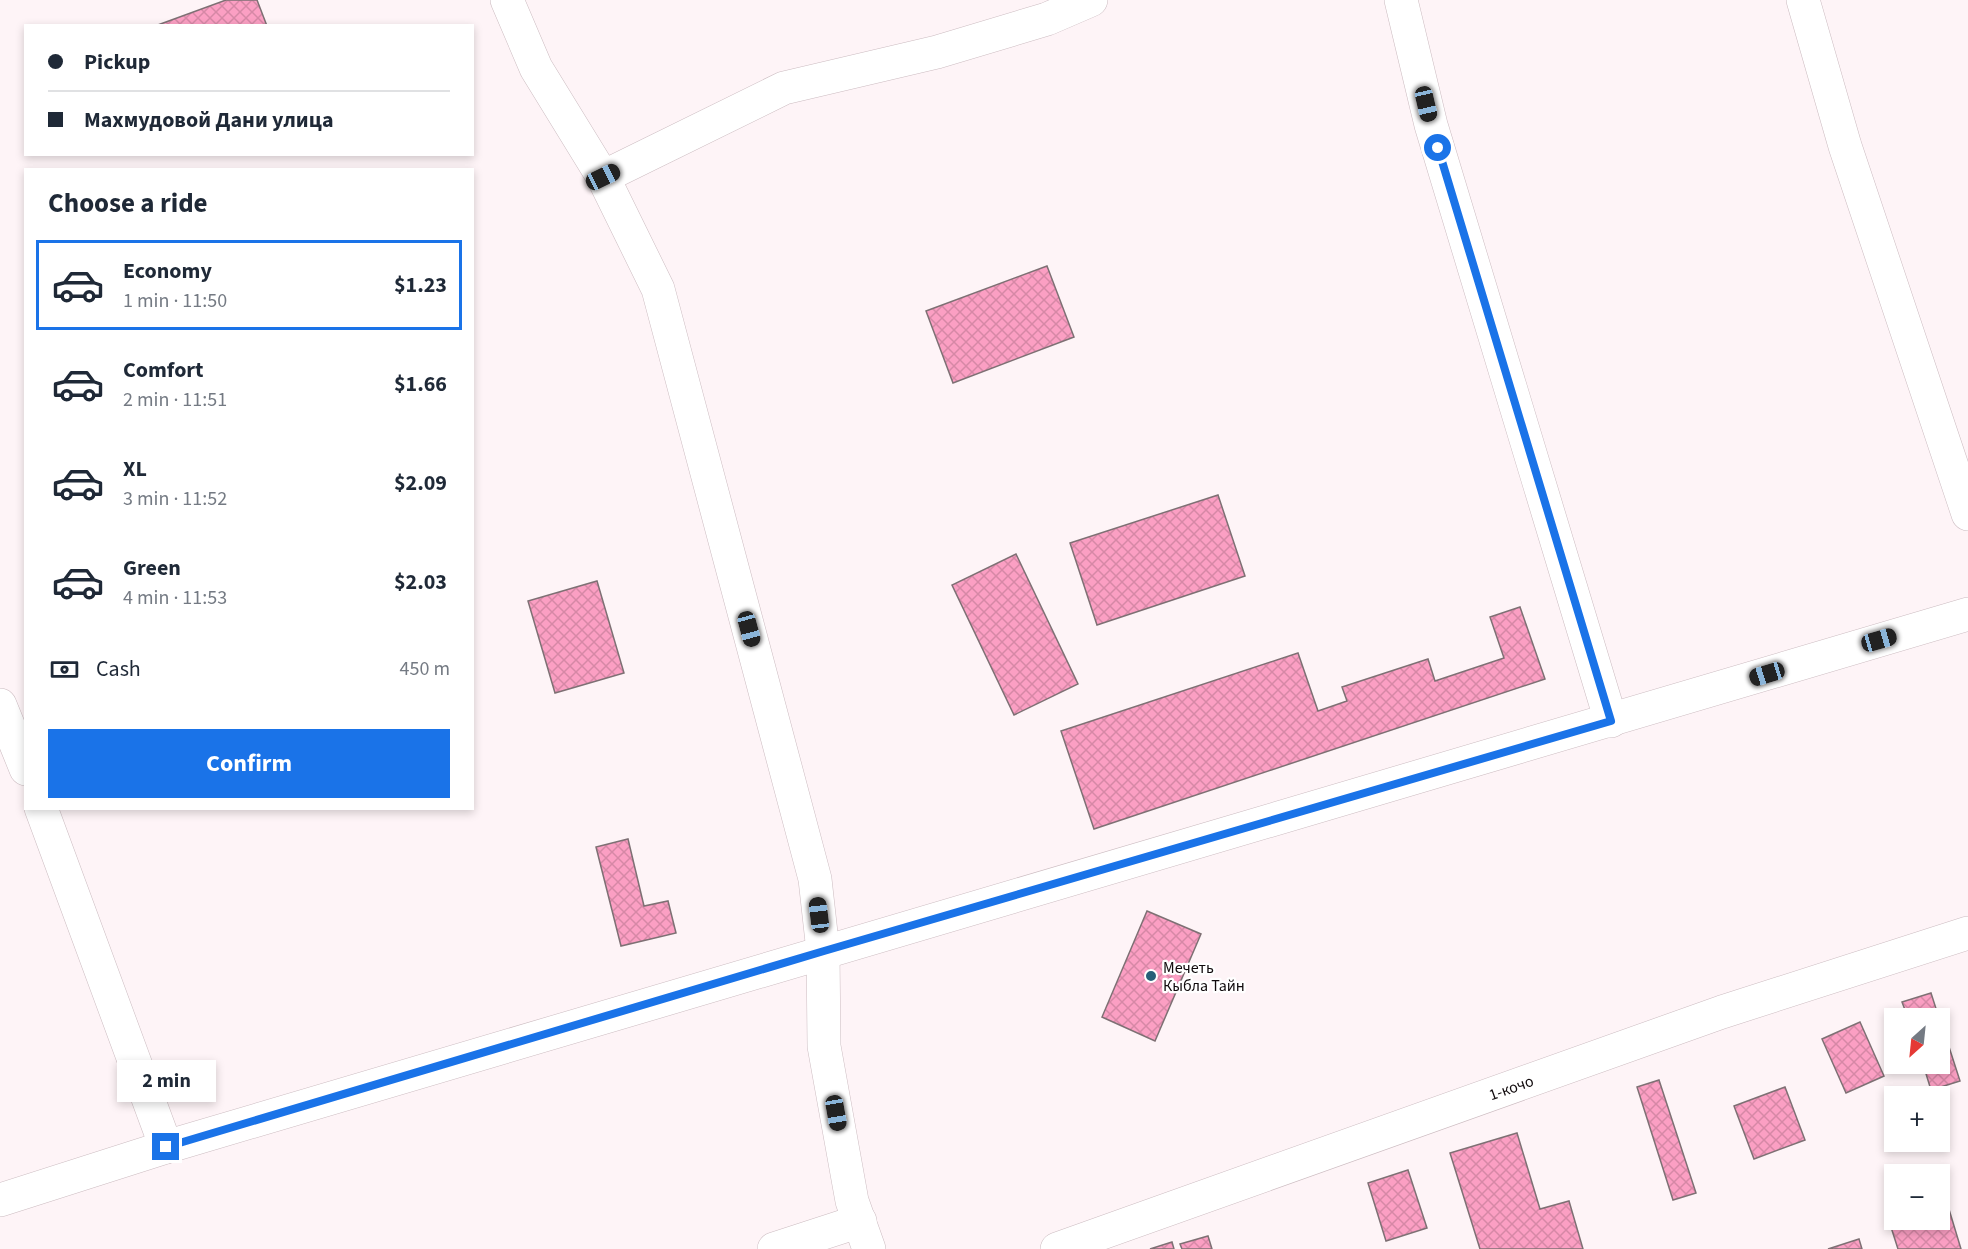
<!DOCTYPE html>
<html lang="en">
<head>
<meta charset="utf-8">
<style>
  body { margin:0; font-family:"Source Sans 3",sans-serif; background:#f6f6f7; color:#1f2937; height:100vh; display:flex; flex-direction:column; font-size:22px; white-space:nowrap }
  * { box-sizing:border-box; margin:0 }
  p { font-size:20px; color:#747a83 }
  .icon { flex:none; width:33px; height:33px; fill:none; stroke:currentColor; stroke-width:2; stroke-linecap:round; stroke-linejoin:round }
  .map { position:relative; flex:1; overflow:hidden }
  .side { position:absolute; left:24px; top:168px; width:450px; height:642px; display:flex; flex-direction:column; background:#fff; border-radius:0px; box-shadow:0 3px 9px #0003 }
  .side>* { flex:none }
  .top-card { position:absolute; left:24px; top:24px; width:450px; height:132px; border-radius:0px; box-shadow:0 3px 9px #0003; display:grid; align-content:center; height:132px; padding:0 24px; background:#fff }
  .needle { width:39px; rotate:207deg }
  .tools { position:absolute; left:1884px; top:1008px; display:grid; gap:12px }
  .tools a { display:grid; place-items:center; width:66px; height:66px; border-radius:0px; background:#fff; box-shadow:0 3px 9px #0003; font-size:30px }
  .end { position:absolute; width:27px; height:27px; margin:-14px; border:8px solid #1a73e8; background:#fff; box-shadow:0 0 0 3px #fff }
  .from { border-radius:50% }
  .bubble { position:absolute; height:42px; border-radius:0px; background:#fff; box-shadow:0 3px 9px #0003; font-size:20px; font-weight:700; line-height:42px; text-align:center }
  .car { position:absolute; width:18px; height:36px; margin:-18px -9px; border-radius:8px; box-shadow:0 0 4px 2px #0007; background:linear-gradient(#222 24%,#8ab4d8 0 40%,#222 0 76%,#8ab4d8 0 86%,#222 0) }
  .top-card b { display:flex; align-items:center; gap:21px; height:57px; font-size:22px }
  .top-card b+b { border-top:2px solid #e0e1e3 }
  .top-card i { width:15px; height:15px; background:#1f2937 }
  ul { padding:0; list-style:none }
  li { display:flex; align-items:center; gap:18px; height:90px; margin:0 12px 9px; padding:0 12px; border:3px solid transparent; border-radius:0px }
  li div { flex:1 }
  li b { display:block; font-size:22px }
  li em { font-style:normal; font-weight:700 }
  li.selected { border-color:#1a73e8 }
  li>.icon { width:54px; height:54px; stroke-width:1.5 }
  h2 { padding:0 24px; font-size:27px; line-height:72px }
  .pay { display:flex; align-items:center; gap:15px; height:66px; padding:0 24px; font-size:22px }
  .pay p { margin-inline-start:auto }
  .button { display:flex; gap:12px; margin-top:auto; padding:12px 24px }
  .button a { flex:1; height:69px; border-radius:0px; background:#1a73e8; color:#fff; font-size:24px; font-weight:700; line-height:69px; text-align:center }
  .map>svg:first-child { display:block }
</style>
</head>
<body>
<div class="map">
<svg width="1968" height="1249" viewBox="0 0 1968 1249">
  <defs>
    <pattern id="building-cross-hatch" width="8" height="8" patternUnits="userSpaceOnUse" patternTransform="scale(1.5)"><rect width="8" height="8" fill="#fb9fc3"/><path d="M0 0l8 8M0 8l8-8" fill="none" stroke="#d688a6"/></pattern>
  </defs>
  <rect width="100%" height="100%" fill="#fef4f7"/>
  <!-- building -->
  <g fill="url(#building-cross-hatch)" stroke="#7e7074" stroke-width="1.5">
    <polygon points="226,0 257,0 267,26 155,26"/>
    <polygon points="1047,266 1074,337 953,383 926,311"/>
    <polygon points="1218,495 1245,576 1097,625 1070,543"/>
    <polygon points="1016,554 1078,684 1014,715 952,585"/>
    <polygon points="597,581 624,673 555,693 528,601"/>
    <polygon points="1520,607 1545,679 1094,829 1061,731 1298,653 1318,711 1347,701 1342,687 1428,659 1435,681 1504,658 1490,617"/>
    <polygon points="628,839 644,906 668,901 676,933 621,946 596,847"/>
    <polygon points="1147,911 1201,934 1155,1041 1102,1017"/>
    <polygon points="1931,993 1939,1018 1908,1018 1902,1002"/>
    <polygon points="1940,1019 1960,1081 1931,1090 1923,1064 1940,1064"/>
    <polygon points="1860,1022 1884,1076 1846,1093 1822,1039"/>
    <polygon points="1659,1080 1696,1193 1673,1200 1637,1087"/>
    <polygon points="1785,1087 1805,1140 1754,1159 1734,1106"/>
    <polygon points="1517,1133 1540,1209 1569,1201 1583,1249 1480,1249 1450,1153"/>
    <polygon points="1408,1170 1427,1228 1386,1241 1368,1183"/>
    <polygon points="1948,1206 1961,1249 1898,1249 1890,1224 1905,1220 1940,1220 1940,1209"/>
    <polygon points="1208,1236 1212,1249 1182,1249 1180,1244"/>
    <polygon points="1859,1239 1862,1249 1828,1249"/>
    <polygon points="1172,1242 1174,1249 1150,1249"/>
  </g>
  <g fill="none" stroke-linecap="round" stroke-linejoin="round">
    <defs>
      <g id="street">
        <polyline points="507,0 536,68 603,177 658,289 815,879 823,951 824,1046 852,1201 869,1249"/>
        <polyline points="1401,0 1431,125 1611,721"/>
        <polyline points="1803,0 1845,146 1968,514"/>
        <polyline points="603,177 784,88 937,52 1047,19 1091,0"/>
        <polyline points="0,705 26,769"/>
        <polyline points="41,808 166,1147"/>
        <polyline points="774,1249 860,1221"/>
        <path id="s1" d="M1057,1249L1722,1012L1968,933"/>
      </g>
      <polyline id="secondary" points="0,1200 166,1147 1968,614"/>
    </defs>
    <!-- street casing -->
    <use href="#street" stroke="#ccbcc1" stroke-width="34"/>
    <!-- secondary casing -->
    <use href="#secondary" stroke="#ccbcc1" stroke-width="34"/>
    <!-- street -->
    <use href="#street" stroke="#fff" stroke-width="33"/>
    <!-- secondary -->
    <use href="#secondary" stroke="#fff" stroke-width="33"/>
  </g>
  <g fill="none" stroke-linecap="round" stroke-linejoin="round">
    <!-- route -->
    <polyline stroke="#1a73e8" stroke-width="8" points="166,1147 824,951 1611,721 1438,148"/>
  </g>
  <!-- markers -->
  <circle fill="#265f78" stroke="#fff" stroke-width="2" cx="1151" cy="976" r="6"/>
  <g text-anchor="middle" stroke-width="4.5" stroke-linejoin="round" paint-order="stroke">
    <!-- poi labels -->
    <g font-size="16" fill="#100a0c" stroke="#fff" text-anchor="start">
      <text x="1163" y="973">Мечеть<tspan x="1163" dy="18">Кыбла Тайн</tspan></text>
    </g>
    <!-- street labels -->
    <g font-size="16" fill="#100a0c" stroke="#fff">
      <text dy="6" stroke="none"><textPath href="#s1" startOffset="482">1-кочо</textPath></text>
    </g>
  </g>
</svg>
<div class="tools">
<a><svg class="needle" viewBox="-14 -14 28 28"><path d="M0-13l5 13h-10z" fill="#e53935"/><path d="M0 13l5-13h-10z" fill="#747a83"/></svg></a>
<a>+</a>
<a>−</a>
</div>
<i class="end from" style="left:1438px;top:148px"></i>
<i class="end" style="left:166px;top:1147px"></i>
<div class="bubble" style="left:117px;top:1060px;width:99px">2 min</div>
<i class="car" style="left:1426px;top:104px;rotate:167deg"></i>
<i class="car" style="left:603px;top:177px;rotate:64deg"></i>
<i class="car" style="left:749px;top:629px;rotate:165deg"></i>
<i class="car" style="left:1879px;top:640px;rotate:74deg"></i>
<i class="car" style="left:1767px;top:674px;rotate:253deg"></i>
<i class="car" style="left:819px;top:915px;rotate:353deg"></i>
<i class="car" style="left:836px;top:1113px;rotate:170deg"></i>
<div class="top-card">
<b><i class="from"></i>Pickup</b>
<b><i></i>Махмудовой Дани улица</b>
</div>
<section class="side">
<h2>Choose a ride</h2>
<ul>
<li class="selected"><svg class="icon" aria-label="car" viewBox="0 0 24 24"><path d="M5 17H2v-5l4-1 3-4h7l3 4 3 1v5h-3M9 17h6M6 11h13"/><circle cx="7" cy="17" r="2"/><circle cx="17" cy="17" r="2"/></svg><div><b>Economy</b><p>1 min · 11:50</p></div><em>$1.23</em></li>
<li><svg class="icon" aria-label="car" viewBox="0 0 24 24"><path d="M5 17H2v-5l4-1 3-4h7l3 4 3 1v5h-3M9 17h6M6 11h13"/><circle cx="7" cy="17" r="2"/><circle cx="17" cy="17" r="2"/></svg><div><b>Comfort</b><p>2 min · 11:51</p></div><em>$1.66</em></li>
<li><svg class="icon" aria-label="car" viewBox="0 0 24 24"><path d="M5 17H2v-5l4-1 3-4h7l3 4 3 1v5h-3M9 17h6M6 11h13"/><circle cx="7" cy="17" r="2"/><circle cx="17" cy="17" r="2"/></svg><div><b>XL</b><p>3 min · 11:52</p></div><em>$2.09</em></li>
<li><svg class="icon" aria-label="car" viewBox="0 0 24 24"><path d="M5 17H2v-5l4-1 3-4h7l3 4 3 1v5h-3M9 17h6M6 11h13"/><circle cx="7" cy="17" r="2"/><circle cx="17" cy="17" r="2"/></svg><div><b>Green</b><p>4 min · 11:53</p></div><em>$2.03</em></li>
</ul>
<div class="pay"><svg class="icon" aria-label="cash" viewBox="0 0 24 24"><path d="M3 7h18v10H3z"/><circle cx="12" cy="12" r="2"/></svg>Cash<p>450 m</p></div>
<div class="button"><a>Confirm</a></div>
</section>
</div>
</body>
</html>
